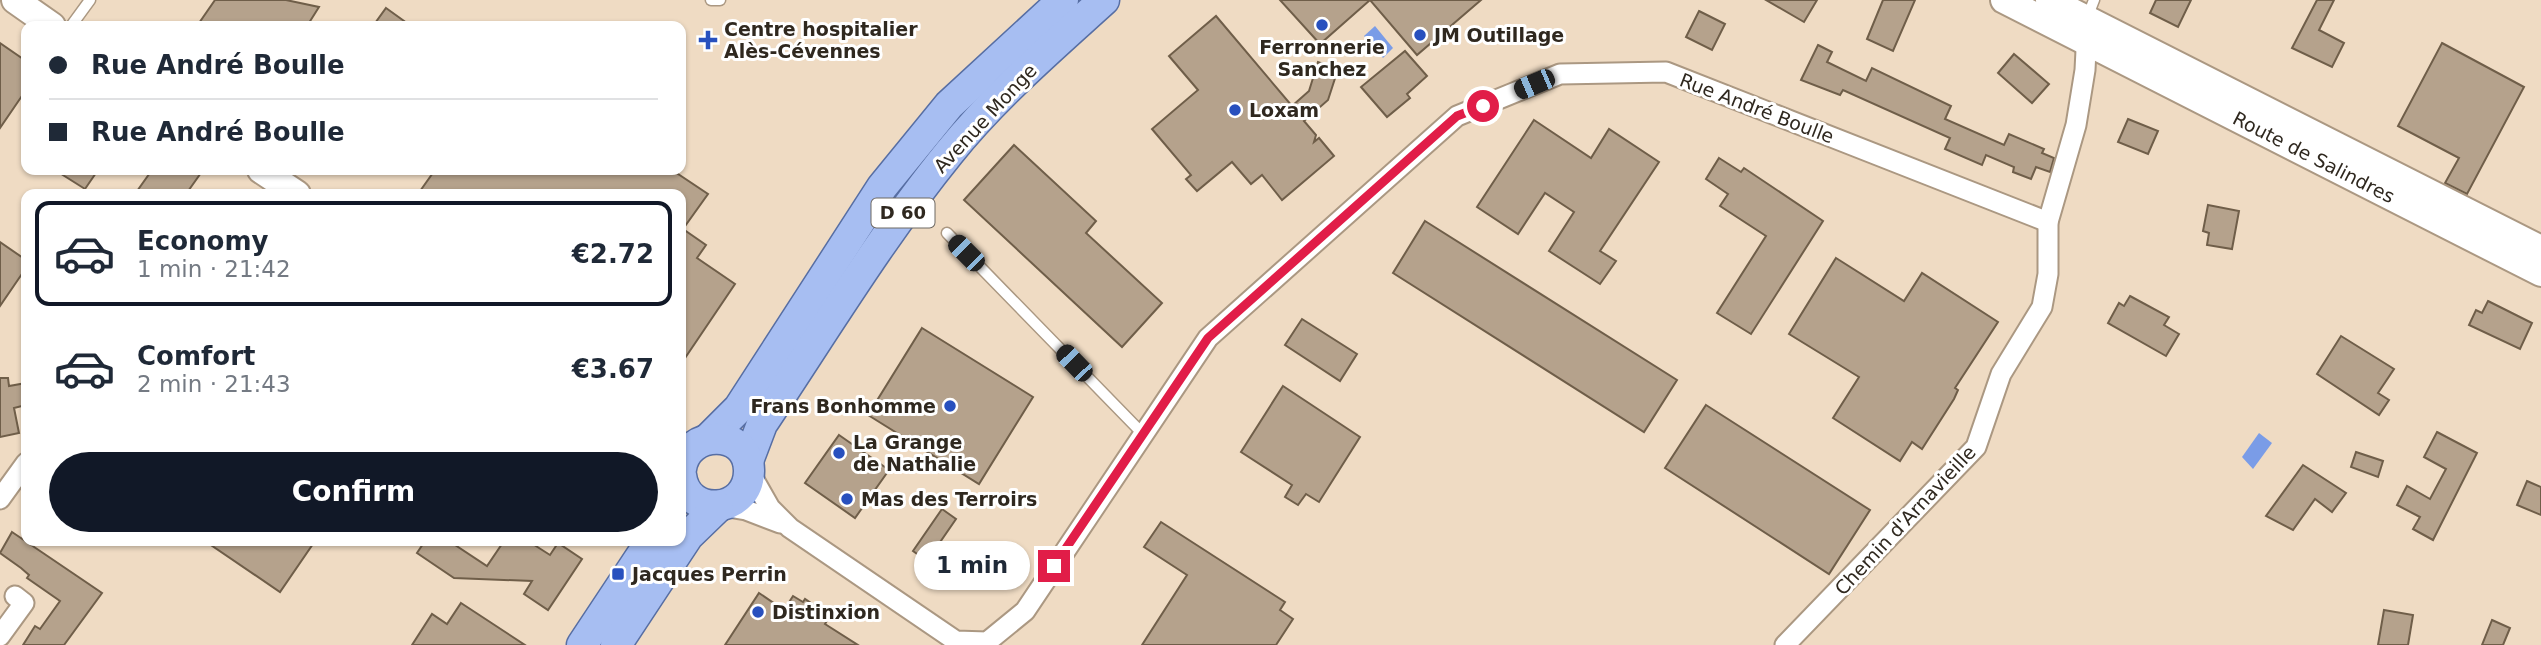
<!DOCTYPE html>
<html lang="en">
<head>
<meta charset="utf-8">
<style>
  body { margin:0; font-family:"DejaVu Sans",sans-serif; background:#f6f6f7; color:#1f2937; height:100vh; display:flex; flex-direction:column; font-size:26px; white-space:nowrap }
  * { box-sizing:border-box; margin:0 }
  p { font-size:23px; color:#747a83 }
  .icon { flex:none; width:38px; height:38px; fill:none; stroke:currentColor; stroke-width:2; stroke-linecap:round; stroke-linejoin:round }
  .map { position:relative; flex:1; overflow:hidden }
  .panel { position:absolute; left:21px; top:189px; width:665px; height:357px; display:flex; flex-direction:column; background:#fff; border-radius:14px; box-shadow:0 2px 5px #0004 }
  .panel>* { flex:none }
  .banner { position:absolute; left:21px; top:21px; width:665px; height:154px; border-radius:14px; box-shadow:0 2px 5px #0004; display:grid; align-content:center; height:154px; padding:0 28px; background:#fff }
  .end { position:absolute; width:32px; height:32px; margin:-16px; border:9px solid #e11d48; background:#fff; box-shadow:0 0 0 4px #fff }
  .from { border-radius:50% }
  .bubble { position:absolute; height:49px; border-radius:24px; background:#fff; box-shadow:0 2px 5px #0004; font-size:23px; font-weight:600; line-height:49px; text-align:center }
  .car { position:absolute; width:21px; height:42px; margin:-21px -10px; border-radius:9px; box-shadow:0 0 5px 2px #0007; background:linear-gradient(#222 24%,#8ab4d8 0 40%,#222 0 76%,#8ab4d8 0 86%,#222 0) }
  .banner b { display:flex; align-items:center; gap:24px; height:66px; font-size:26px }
  .banner b+b { border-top:2px solid #e0e1e3 }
  .banner i { width:18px; height:18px; background:#1f2937 }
  ul { padding:12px 0 0; list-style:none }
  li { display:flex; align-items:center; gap:21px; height:105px; margin:0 14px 10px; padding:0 14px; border:4px solid transparent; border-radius:14px }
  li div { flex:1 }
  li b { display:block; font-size:26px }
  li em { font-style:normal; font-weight:600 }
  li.current { border-color:#111827 }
  li>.icon { width:63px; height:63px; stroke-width:1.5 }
  .button { display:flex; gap:14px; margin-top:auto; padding:14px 28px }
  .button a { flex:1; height:80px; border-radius:42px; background:#111827; color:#fff; font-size:28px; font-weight:600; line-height:80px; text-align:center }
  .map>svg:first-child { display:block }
</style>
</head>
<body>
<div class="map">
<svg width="2541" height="645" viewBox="0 0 2541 645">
  <rect width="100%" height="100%" fill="#efdbc3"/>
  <!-- water -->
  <g fill="#7a9ce7">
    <polygon points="1375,26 1393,48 1383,58 1364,36"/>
    <polygon points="2259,433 2272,443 2253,469 2242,457"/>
  </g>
  <!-- building -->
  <g fill="#b5a28c" stroke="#6f5e49" stroke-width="2">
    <polygon points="215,0 286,0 319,7 307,26 197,26"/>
    <polygon points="1280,0 1370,0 1320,44"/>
    <polygon points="1370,0 1481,0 1417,55"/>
    <polygon points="1766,0 1817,0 1804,22"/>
    <polygon points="1883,0 1915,0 1893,51 1867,39"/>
    <polygon points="2156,0 2191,0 2178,27 2150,13"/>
    <polygon points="2317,0 2334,0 2319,30 2344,43 2332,67 2292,48"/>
    <polygon points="386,8 411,26 373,26"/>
    <polygon points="1699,11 1725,24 1712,50 1686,37"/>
    <polygon points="1216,16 1292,106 1309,91 1318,62 1338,69 1328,100 1304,121 1316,135 1314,142 1319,138 1334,156 1282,200 1262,175 1251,184 1232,162 1197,191 1186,179 1191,175 1152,129 1198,90 1169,56"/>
    <polygon points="0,43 26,61 26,90 0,128"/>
    <polygon points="2442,43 2524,87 2467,194 2445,183 2459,158 2398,126"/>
    <polygon points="1818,45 1832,52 1827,62 1866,81 1872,68 1951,106 1945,119 2004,145 2009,134 2044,149 2042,153 2054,158 2050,172 2036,167 2031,179 2013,172 2014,167 1986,155 1982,165 1945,149 1950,138 1843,90 1840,95 1801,80"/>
    <polygon points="1405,51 1427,76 1407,94 1410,98 1387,117 1361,87"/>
    <polygon points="2014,54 2049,84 2032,103 1998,73"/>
    <polygon points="2128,119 2158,131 2148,154 2118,142"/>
    <polygon points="1534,120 1591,158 1609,129 1659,162 1600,251 1616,261 1600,284 1549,251 1574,212 1545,193 1518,234 1477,207"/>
    <polygon points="1014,145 1096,221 1086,233 1162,303 1122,347 964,200"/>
    <polygon points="1719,158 1741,172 1744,168 1823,221 1751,334 1717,313 1766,236 1720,206 1728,194 1706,179"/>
    <polygon points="55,170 98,170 85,189"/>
    <polygon points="152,170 203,170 186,194 135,194"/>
    <polygon points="435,170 672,170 708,194 683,229 706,245 697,258 735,284 681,364 681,194 418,194"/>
    <polygon points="2208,205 2239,211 2232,249 2207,245 2209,233 2203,231"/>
    <polygon points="1425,221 1677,380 1644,432 1393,273"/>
    <polygon points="0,242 26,260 26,268 0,306"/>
    <polygon points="1836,258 1904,301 1922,273 1998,322 1955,388 1958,390 1954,399 1922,449 1912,442 1900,461 1833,418 1859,377 1789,334"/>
    <polygon points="2130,296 2169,317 2164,325 2179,334 2166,356 2108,323 2119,303 2124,306"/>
    <polygon points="2488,301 2532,323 2520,349 2469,325 2476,310 2482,313"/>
    <polygon points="1302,319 1357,354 1340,381 1285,345"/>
    <polygon points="922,328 1033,397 979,484 868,415"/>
    <polygon points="2341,336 2394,369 2378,393 2389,400 2379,415 2317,374"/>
    <polygon points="0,378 8,378 9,386 26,383 26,405 14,408 19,433 0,437"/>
    <polygon points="1283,386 1360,437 1319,502 1306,494 1298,505 1285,497 1292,485 1241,452"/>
    <polygon points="1706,405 1870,510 1829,574 1665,468"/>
    <polygon points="2437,432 2477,453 2433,540 2413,529 2420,517 2397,505 2407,486 2430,499 2446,469 2424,457"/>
    <polygon points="839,435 889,470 855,518 805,483"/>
    <polygon points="2356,452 2383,461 2378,477 2351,467"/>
    <polygon points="2303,465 2346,493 2332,512 2315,499 2293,530 2266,516"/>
    <polygon points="2527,481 2541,487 2541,515 2517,505"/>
    <polygon points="942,509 956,519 927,561 913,551"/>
    <polygon points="1161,522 1285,602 1280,610 1293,619 1276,645 1142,645 1187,575 1144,547"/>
    <polygon points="12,532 102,593 64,645 23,645 35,626 40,629 60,601 27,578 29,575 21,568 0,553"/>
    <polygon points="205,541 315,541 280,592"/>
    <polygon points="425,541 449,541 487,566 504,541 528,541 550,555 558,543 582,559 548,610 524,594 532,581 454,578 417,553"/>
    <polygon points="759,593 784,610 793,596 803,602 805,599 830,616 825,624 858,645 725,645"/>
    <polygon points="461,603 525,645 412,645 432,614 447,624"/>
    <polygon points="2384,610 2413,615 2408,645 2378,645"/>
    <polygon points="2492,620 2510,628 2503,645 2482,645"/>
  </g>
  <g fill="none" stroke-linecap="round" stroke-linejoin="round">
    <defs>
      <g id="lane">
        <polyline points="711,0 720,0"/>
        <polyline points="2087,18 2094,0"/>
        <polyline points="71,26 90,0"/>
        <polyline points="947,233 1143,434"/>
      </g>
      <g id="street">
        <polyline points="749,471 770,508 790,528 956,641 987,642 1025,611 1208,338 1457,116 1560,74 1666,72 2048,222"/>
        <polyline points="0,499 26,463"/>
        <polyline points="722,506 746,510 780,523"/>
        <polyline points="0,636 24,603 15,596"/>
        <polyline points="1785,645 1976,447 2001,374 2042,307 2048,274 2048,222 2076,125 2085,70 2087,30"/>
      </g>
      <g id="secondary">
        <polyline points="15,0 52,26"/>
        <polyline points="2004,0 2541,273"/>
        <polyline points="2049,0 2541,249"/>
        <polyline points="261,170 297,194"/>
      </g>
      <g id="primary">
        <polyline points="709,438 739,408 882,187 949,105 1063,0"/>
        <path d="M748,461L762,424C823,333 880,238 949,153C994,97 1051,48 1104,0"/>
        <path d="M681,469C686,429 748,428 749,470C750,514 686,519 681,475"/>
        <polyline points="582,645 651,541"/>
        <polyline points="616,645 688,536 718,507"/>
      </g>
    </defs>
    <!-- lane casing -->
    <use href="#lane" stroke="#ab9882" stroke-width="13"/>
    <!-- street casing -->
    <use href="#street" stroke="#ab9882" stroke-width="23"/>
    <!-- secondary casing -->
    <use href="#secondary" stroke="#ab9882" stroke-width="30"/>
    <!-- primary casing -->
    <use href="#primary" stroke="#576ea3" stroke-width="33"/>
    <!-- lane -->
    <use href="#lane" stroke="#fff" stroke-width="10"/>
    <!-- street -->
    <use href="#street" stroke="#fff" stroke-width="19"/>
    <!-- secondary -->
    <use href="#secondary" stroke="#fff" stroke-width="26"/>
    <!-- primary -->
    <use href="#primary" stroke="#a7bef2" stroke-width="30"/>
  </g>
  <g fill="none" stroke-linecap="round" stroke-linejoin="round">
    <!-- route -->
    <polyline stroke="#e11d48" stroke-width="9" points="1054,566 1208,338 1457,116 1483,106"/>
  </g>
  <!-- markers -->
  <g fill="#2850be" stroke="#fff" stroke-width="2.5">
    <circle cx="1322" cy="25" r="7"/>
    <circle cx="1420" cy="35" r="7"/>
    <path d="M704.5 29.5h7v7h7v7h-7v7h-7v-7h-7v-7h7z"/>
    <circle cx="1235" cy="110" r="7"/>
    <circle cx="950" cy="406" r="7"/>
    <circle cx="839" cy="453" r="7"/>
    <circle cx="847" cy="499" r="7"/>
    <rect x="611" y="567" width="14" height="14" rx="3.5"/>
    <circle cx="758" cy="612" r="7"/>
  </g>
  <g text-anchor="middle" stroke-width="6" stroke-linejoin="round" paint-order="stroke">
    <!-- shield labels -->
    <rect fill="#fff" stroke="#6d6862" stroke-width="2" x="871.5" y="198.5" width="63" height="29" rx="5"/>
    <g font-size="18" font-weight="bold" fill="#2f281f">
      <text x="903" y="219">D 60</text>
    </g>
    <!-- poi labels -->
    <g font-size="19" font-weight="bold" fill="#2f281f" stroke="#fff" text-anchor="start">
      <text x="724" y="36">Centre hospitalier<tspan x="724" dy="22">Alès-Cévennes</tspan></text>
      <text x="1434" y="42">JM Outillage</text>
      <text x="1322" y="54" text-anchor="middle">Ferronnerie<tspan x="1322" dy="22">Sanchez</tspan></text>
      <text x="1249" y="117">Loxam</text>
      <text x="936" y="413" text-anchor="end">Frans Bonhomme</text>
      <text x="853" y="449">La Grange<tspan x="853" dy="22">de Nathalie</tspan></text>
      <text x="861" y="506">Mas des Terroirs</text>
      <text x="632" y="581">Jacques Perrin</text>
      <text x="772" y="619">Distinxion</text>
    </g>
    <!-- street labels -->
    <g font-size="19" fill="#2f281f" stroke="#fff">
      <text transform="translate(1757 108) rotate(21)" y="7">Rue André Boulle</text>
      <text transform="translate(985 118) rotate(-47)" y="7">Avenue Monge</text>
      <text transform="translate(2314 157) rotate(27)" y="7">Route de Salindres</text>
      <text transform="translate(1905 520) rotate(-47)" y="7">Chemin d'Arnavieille</text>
    </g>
  </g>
</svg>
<i class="end from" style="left:1483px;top:106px"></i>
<i class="end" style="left:1054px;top:566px"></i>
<div class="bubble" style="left:914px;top:541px;width:116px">1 min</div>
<i class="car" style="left:1534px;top:84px;rotate:247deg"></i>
<i class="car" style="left:966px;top:253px;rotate:315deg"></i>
<i class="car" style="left:1074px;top:363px;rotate:316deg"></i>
<div class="banner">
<b><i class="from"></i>Rue André Boulle</b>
<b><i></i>Rue André Boulle</b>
</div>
<section class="panel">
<ul>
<li class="current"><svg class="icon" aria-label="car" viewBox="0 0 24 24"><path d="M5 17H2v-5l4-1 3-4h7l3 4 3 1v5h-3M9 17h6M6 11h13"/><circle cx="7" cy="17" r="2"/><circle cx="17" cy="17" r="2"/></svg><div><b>Economy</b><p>1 min · 21:42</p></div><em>€2.72</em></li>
<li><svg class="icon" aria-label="car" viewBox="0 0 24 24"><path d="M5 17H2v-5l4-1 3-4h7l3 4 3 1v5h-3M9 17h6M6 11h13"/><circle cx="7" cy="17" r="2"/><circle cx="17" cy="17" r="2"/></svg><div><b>Comfort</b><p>2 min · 21:43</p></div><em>€3.67</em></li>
</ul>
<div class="button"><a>Confirm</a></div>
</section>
</div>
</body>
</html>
